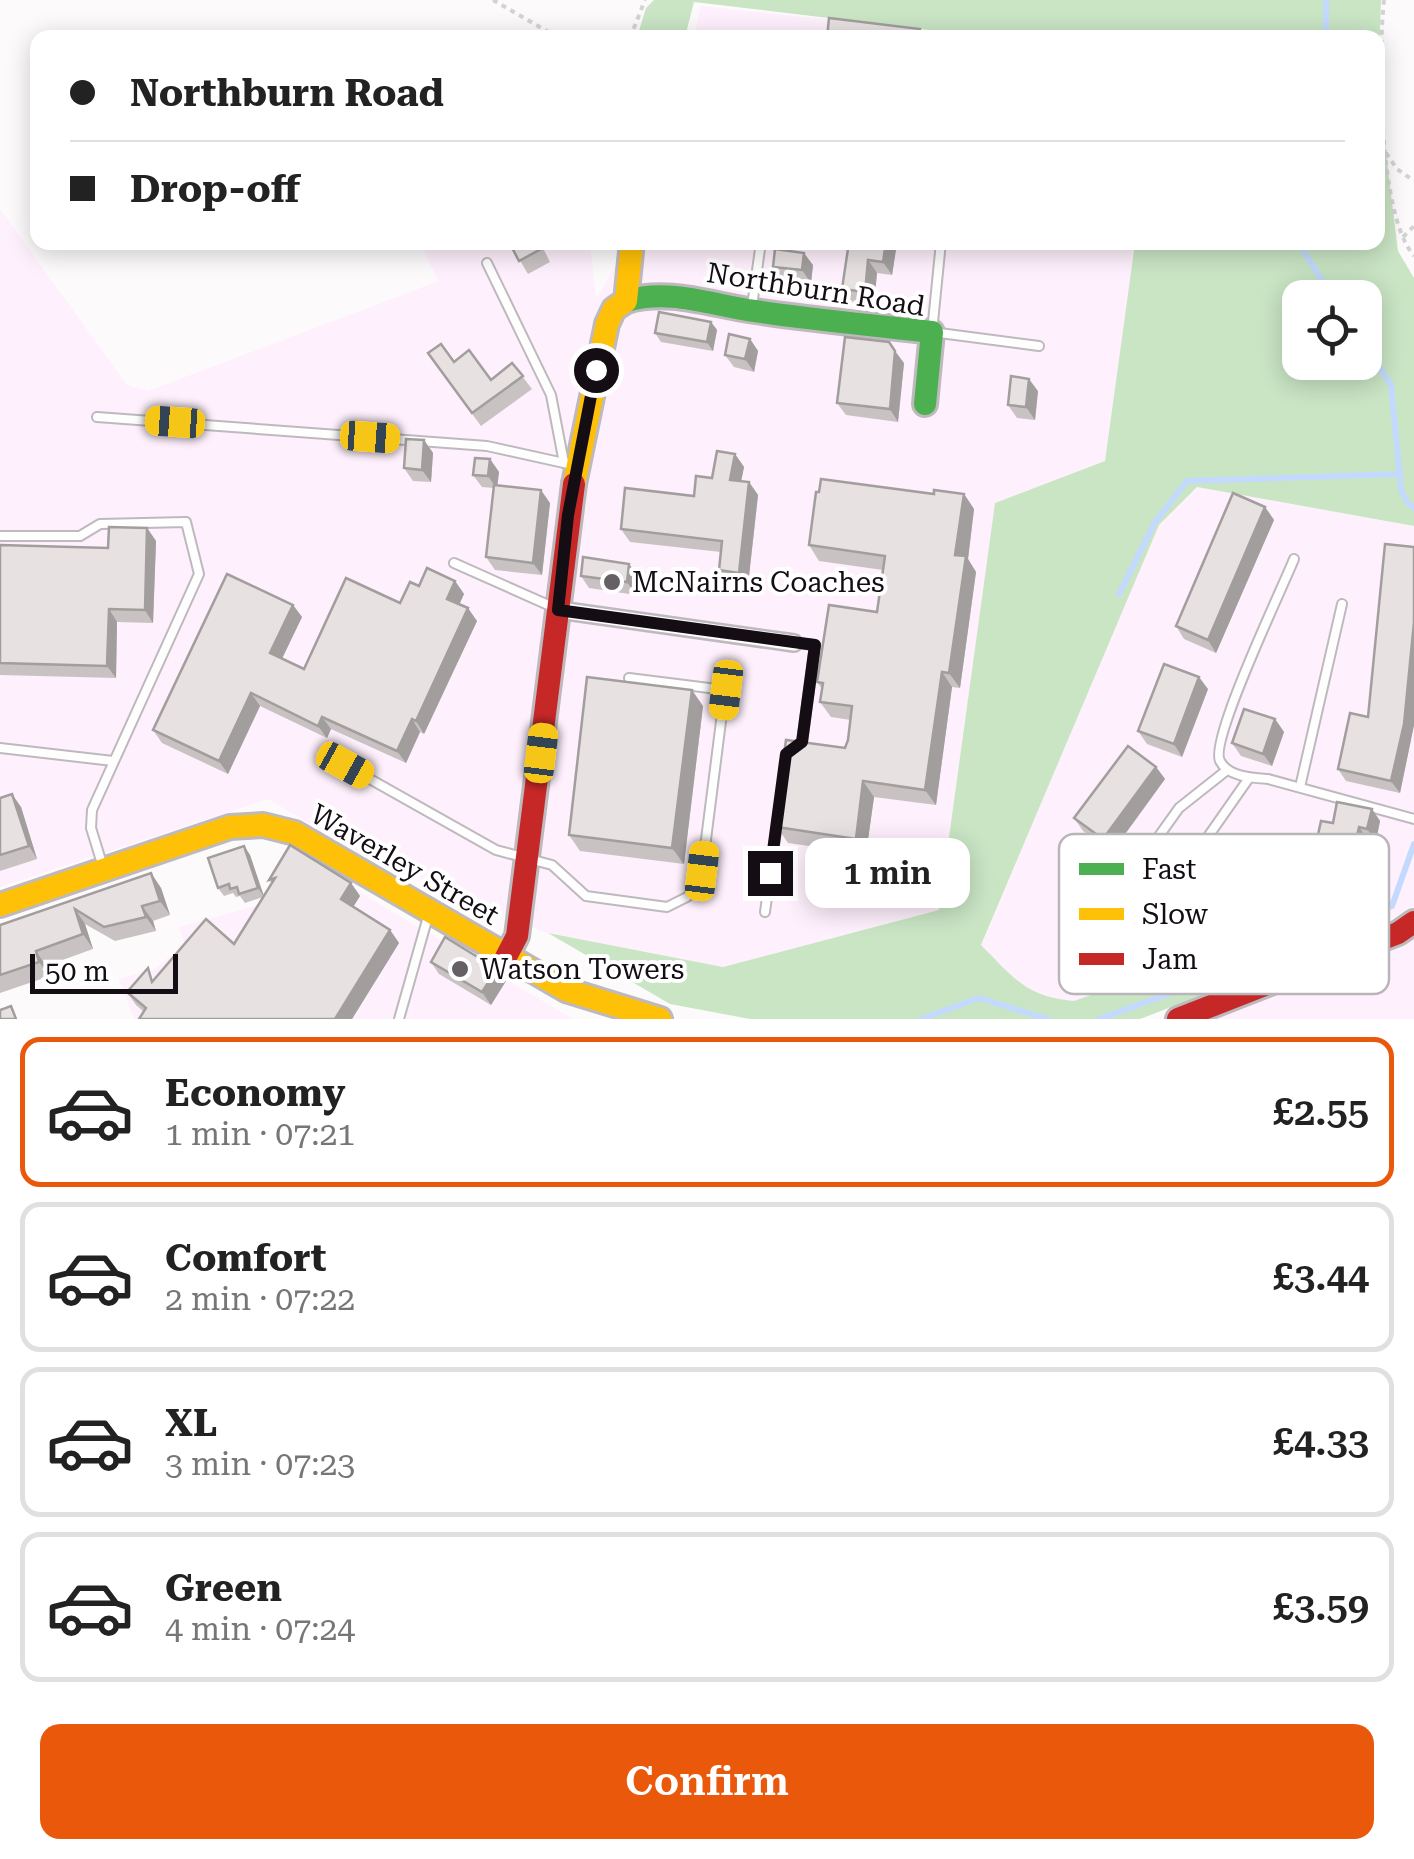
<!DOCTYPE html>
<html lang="en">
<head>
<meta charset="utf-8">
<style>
  body { margin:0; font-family:"Roboto Serif",serif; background:#f6f6f6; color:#222; height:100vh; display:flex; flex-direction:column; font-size:38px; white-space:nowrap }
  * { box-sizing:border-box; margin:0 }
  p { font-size:32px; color:#767676 }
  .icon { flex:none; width:55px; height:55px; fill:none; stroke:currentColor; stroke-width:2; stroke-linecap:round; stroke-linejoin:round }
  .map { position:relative; height:1019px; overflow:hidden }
  .panel { display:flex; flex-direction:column; background:#fff; flex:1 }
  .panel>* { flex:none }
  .hud { position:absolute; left:30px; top:30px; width:1355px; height:220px; border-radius:20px; box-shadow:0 5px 25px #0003; display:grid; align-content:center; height:220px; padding:0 40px; background:#fff }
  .controls { position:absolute; left:1282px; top:280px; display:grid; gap:20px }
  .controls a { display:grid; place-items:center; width:100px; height:100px; border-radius:20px; background:#fff; box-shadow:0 5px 25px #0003; font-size:50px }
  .scale { position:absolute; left:30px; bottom:25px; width:148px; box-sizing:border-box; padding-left:10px; border:5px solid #140d14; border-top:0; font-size:28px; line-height:35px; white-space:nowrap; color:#140d14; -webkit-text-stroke:8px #fff; paint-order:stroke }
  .end { position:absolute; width:45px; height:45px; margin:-22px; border:12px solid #140d14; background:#fff; box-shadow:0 0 0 5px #fff }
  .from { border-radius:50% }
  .bubble { position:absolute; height:70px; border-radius:20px; background:#fff; box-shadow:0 5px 25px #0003; font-size:32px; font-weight:600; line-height:70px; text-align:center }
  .car { position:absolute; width:30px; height:60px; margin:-30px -15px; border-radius:12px; box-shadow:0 0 8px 2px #0007; background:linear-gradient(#f5c518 24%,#345 0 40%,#f5c518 0 76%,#345 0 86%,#f5c518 0) }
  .hud b { display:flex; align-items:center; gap:35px; height:95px; font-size:38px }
  .hud b+b { border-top:2px solid #e0e0e0 }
  .hud i { width:25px; height:25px; background:#222 }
  ul { padding:18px 0 0; list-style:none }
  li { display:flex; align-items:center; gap:30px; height:150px; margin:0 20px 15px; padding:0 20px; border:5px solid #e0e0e0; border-radius:20px }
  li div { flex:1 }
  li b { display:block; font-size:38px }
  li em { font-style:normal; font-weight:600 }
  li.current { border-color:#ea580c }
  li>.icon { width:90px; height:90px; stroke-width:1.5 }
  .primary-button { display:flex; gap:20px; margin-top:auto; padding:20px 40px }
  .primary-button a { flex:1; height:115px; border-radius:20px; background:#ea580c; color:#fff; font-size:40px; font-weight:600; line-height:115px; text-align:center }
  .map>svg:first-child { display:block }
</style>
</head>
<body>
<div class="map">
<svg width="1414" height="1019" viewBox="0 0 1414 1019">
  <rect width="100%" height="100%" fill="#fdfafc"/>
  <!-- built -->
  <g fill="#fef0fc">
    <polygon points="701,6 988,37 694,38"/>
    <polygon points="0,209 127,385 148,391 439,281 419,243 590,243 596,299 629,243 1135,243 1105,461 995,503 939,910 723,967 544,932 351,848 268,799 0,887"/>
    <polygon points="1197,487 1414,526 1414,908 1323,949 1305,919 1074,1001 1045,999 1018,982 981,946 1159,525"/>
    <polygon points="295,854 573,1019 134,1019 119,979 154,969 185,945 179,927 270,902"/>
    <polygon points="1414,934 1414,1019 1209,1019 1400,945"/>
  </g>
  <!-- forest -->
  <path fill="#c9e5c4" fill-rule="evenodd" d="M654,0H1381L1378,88L1398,251L1414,278V526L1197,487L1159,525L981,945C1014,978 1026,997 1074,1001L1305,918L1323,949L1140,1019H750L670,1004L548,933L723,967L939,910L995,503L1105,461L1135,243L1378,242V38H996L694,2L685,37H637L646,8ZM1300,298H1365V362H1300Z"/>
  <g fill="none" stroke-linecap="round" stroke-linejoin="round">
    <!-- stream -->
    <g stroke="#c3dafe" stroke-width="6">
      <polyline points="1326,38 1326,0"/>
      <polyline points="1298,242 1333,298"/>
      <polyline points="1365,345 1391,385 1401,490 1407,502 1414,508"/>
      <polyline points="1119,594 1155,522 1187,481 1401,474"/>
      <polyline points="921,1019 979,998 1048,1019"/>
      <polyline points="1099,1019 1243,967 1392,906 1414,844"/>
    </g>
    <defs>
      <g id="lane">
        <polyline points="941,242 932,332 1039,346"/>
        <polyline points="487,263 551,395 564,463"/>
        <polyline points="752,306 761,242"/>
        <polyline points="97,417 487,446 573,465"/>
        <polyline points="0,536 80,536 100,524 186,522 199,574 92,810 91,828 103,867"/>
        <path d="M1294,559C1282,589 1209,741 1220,761C1228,777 1253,778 1268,779L1414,819"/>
        <polyline points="454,563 555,608"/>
        <polyline points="794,643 815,645 802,742 797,746"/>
        <polyline points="0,748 113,761"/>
        <polyline points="345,765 496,850 552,865 586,896 667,907 687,897 696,888 702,871 725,690 629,678"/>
        <polyline points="1300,787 1342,604"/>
        <polyline points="1159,836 1179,808 1227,770"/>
        <polyline points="765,912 779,809"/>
        <polyline points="1151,918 1249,778"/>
        <polyline points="399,1019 429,913"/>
      </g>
      <polyline id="street" points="559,610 794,643"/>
      <path id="fast" d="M626,301C670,288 711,305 755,311C814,320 873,325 932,332L925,404"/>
      <g id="slow">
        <polyline points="574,484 607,324 614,309 626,301 632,242"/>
        <polyline points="0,905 230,827 263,825 295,833 566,990 660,1019"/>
      </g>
      <g id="jam">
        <polyline points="506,957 517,936 574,484"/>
        <polyline points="1178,1019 1398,933 1414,922"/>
      </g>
    </defs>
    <!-- lane casing -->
    <use href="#lane" stroke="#beb9bd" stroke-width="12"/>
    <!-- street casing -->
    <use href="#street" stroke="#beb9bd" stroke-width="20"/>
    <!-- fast casing -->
    <use href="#fast" stroke="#beb9bd" stroke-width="28"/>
    <!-- slow casing -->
    <use href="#slow" stroke="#beb9bd" stroke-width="28"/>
    <!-- jam casing -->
    <use href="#jam" stroke="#beb9bd" stroke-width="28"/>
    <!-- path -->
    <g stroke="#d4d3d4" stroke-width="4" stroke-dasharray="5 5" stroke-linecap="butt">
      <polyline points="493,0 559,38"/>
      <path d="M1384,0C1378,57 1378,214 1414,256"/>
      <polyline points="630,38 645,0"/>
      <polyline points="1386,153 1397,169 1414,181"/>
      <polyline points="1403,237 1414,226"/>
    </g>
    <!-- lane -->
    <use href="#lane" stroke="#fffeff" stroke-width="8"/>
    <!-- street -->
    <use href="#street" stroke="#fffeff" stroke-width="15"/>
    <!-- fast -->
    <use href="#fast" stroke="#4caf50" stroke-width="22"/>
    <!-- slow -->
    <use href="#slow" stroke="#ffc107" stroke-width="22"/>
    <!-- jam -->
    <use href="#jam" stroke="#c62828" stroke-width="22"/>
  </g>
  <!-- wall -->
  <g fill="#c8c2c2">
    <polygon points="509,242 540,242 550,262 528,274"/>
    <polygon points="849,242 929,242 928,247 897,243 892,275 877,273 874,304 851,302 842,289"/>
    <polygon points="813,265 811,283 782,279 773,267"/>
    <polygon points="711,322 717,330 713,351 661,342 655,333"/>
    <polygon points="750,339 758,351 754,372 734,367 725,355"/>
    <polygon points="428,353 454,362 491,380 512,363 532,389 481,426"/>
    <polygon points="904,363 898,422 846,415 837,403"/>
    <polygon points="1038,391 1035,420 1017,418 1008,405"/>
    <polygon points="424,440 433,453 431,482 413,481 404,468"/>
    <polygon points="735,454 744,467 741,481 749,482 758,495 748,585 727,583 719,570 721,552 630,542 621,529 694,496"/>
    <polygon points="490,459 499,472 497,485 550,503 542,575 495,570 486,557 494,488 482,487 473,475"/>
    <polygon points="934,494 964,494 974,509 968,559 976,572 960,688 952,687 936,805 874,797 866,854 788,843 777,827 778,817 776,813 845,748 848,740 851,720 831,717 820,702 822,689 817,682 877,612 883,570 819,561 809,545"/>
    <polygon points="1265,507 1274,520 1216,653 1184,639 1176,626"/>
    <polygon points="147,528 156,541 153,623 117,622 116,678 0,675 0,545 108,548"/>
    <polygon points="1414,547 1414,725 1400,793 1346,781 1338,769 1368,717"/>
    <polygon points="629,564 638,576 636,595 589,588 581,576"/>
    <polygon points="455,581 464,594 459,604 477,621 424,734 420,732 406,763 331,729 327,738 260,706 228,774 162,743 153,730 293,605 302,617 282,658 304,669 400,603 419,586"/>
    <polygon points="1208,689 1182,757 1147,744 1138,731"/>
    <polygon points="703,706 684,864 580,851 569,835"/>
    <polygon points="1275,719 1284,732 1272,766 1241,756 1232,743"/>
    <polygon points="1156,767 1165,779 1112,852 1083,831 1074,818"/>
    <polygon points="0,798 21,807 37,859 0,871"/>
    <polygon points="1372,809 1380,821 1376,841 1368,840 1351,915 1314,907 1305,895 1333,823"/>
    <polygon points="290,845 351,883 360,896 353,907 390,930 399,943 352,1019 139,1019 143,1011 136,1005 127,992 234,944 263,897 245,903 240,896 236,897 233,893 224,896 218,888 244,846 250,855 264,896 272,883 269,880"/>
    <polygon points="151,873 161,888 170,915 153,921 156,931 115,941 85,924 93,949 46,966 50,976 0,993 0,925"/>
    <polygon points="431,962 506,981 491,1005 439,974"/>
  </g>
  <!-- shaded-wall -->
  <g fill="#a29e9e">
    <polygon points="886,242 897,243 892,275 883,262"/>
    <polygon points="804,253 813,265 811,283 802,270"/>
    <polygon points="868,260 877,273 874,304 865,292"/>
    <polygon points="711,322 717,330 713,351 707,342"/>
    <polygon points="750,339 758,351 754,372 745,359"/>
    <polygon points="895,351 904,363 898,422 890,409"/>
    <polygon points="1029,379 1038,391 1035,420 1026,407"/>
    <polygon points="424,440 433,453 431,482 422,470"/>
    <polygon points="735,454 744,467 739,492 730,480"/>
    <polygon points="490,459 499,472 497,489 488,476"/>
    <polygon points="749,482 758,495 748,585 739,573"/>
    <polygon points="541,490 550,503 542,575 533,563"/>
    <polygon points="964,494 974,509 968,559 976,572 960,688 949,673 955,555"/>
    <polygon points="1265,507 1274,520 1216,653 1208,640"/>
    <polygon points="147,528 156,541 153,623 145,610"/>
    <polygon points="629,564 638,576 636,595 627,582"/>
    <polygon points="455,581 464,594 456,612 447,599"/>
    <polygon points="293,605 302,617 279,665 270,653"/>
    <polygon points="468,608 477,621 424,734 416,721"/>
    <polygon points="109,609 117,622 116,678 107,666"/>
    <polygon points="1414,622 1414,725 1400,793 1391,781"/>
    <polygon points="942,672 952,687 936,805 925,790"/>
    <polygon points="1199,677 1208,689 1182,757 1174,744"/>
    <polygon points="692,690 703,706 684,864 672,848"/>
    <polygon points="251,693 260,706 228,774 219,761"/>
    <polygon points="322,717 331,729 327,738 318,726"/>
    <polygon points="412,719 420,732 406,763 397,751"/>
    <polygon points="1275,719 1284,732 1272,766 1263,754"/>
    <polygon points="1156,767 1165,779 1112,852 1103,839"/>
    <polygon points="863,781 874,797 866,854 856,839"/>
    <polygon points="12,794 21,807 37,859 29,846"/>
    <polygon points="1372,809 1380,821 1376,841 1367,829"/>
    <polygon points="1359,827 1368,840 1351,915 1342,903"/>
    <polygon points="244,846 250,855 264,897 258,888"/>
    <polygon points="151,873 161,888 170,915 160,901"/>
    <polygon points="351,883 360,896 350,912 341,899"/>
    <polygon points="142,906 153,921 156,931 146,917"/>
    <polygon points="75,909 85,924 93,949 83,934"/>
    <polygon points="390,930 399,943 352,1019 335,1019"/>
    <polygon points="36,951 46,966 50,976 39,962"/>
    <polygon points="497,969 506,981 491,1005 482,992"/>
  </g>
  <!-- building -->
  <g fill="#e8e1e1" stroke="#a29e9e" stroke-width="2.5">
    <polygon points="829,18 920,29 919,38 827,38"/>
    <polygon points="509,242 538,242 541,249 519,261"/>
    <polygon points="849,242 886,242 883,262 868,260 865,292 842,289"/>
    <polygon points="775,249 804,253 802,270 773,267"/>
    <polygon points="659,312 711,322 707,342 655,333"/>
    <polygon points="729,334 750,339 745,359 725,355"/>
    <polygon points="845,337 889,342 895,351 890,409 837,403"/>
    <polygon points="441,344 454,362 469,350 491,380 512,363 523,376 472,413 428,353"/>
    <polygon points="1011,376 1029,379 1026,407 1008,405"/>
    <polygon points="406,439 424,440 422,470 404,468"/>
    <polygon points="717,451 735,454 730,480 749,482 739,573 719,570 722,541 621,529 625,488 694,496 696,476 712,478"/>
    <polygon points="475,458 490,459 488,476 473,475"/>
    <polygon points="821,479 934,494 934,490 964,494 955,555 966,556 949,673 942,672 925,790 863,781 856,839 777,827 779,814 776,813 786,740 845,748 848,740 852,706 820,702 823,683 817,682 829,605 877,612 885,556 809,545 816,492 819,492"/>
    <polygon points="494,485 541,490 533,563 486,557"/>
    <polygon points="1233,493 1265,507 1208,640 1176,626"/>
    <polygon points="109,527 147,528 145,610 109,609 107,666 0,663 0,545 108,548"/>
    <polygon points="1385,544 1414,547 1414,622 1404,724 1391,781 1338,769 1350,713 1368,717"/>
    <polygon points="583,557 629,564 627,582 581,576"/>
    <polygon points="427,568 455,581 447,599 468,608 416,721 412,719 397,751 322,717 318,726 251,693 219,761 153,730 227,574 293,605 270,653 304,669 346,578 400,603 410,582 419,586"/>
    <polygon points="1164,664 1199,677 1174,744 1138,731"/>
    <polygon points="587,677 692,690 672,848 569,835"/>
    <polygon points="1244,709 1275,719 1263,754 1232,743"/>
    <polygon points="1128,746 1156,767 1103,839 1074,818"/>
    <polygon points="12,794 29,846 0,855 0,798"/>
    <polygon points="1337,802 1372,809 1367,829 1359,827 1342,903 1305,895 1321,821 1333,823"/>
    <polygon points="290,845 351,883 341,899 390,930 335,1019 139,1019 146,1008 127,992 148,968 152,982 206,919 234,944 275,878 269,880"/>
    <polygon points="244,846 258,888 239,894 237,887 230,889 229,884 218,888 208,858"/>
    <polygon points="151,873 160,901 142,906 146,917 104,927 75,909 83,934 36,951 39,962 0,975 0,925"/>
    <polygon points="445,937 497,969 482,992 431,962"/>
    <polygon points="11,1006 16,1019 0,1019 0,1010"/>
  </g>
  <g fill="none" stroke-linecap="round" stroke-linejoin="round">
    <!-- route -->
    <polyline stroke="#140d14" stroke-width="12" points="596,370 568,515 558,610 815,645 802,742 786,754 770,873"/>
  </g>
  <!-- markers -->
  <g fill="#666065" stroke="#fff" stroke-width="4">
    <circle cx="612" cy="582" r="10"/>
    <circle cx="460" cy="969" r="10"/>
  </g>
  <g text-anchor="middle" stroke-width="8" stroke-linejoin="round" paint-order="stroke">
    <!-- street labels -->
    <g font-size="28" fill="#140d14" stroke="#fff">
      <text transform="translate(816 289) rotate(9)" y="10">Northburn Road</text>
      <text transform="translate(405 864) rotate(30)" y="10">Waverley Street</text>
    </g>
    <!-- poi labels -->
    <g font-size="28" fill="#140d14" stroke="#fff" text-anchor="start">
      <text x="632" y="592">McNairns Coaches</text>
      <text x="480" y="979">Watson Towers</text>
    </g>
  </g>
  <!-- legend -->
  <rect x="1059" y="834" width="330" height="160" rx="15" fill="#fff" stroke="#b8b6b8" stroke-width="2.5"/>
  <rect x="1079" y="863" width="45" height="12" fill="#4caf50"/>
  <rect x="1079" y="908" width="45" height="12" fill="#ffc107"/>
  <rect x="1079" y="953" width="45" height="12" fill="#c62828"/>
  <g font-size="28" fill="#140d14">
    <text x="1142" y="879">Fast</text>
    <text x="1142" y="924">Slow</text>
    <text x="1142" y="969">Jam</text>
  </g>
</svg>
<div class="controls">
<a><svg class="icon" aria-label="locate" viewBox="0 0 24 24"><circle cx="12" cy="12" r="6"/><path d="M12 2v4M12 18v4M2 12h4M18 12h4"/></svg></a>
</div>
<div class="scale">50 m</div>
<i class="end from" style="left:596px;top:370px"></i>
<i class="end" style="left:770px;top:873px"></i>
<div class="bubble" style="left:805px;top:838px;width:165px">1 min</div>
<i class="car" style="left:175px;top:422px;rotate:274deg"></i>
<i class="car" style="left:370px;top:437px;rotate:94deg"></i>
<i class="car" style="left:726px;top:690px;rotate:187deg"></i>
<i class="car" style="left:541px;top:753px;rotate:7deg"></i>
<i class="car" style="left:345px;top:765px;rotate:119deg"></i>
<i class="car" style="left:702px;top:871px;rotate:7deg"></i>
<div class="hud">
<b><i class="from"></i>Northburn Road</b>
<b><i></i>Drop-off</b>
</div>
</div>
<section class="panel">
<ul>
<li class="current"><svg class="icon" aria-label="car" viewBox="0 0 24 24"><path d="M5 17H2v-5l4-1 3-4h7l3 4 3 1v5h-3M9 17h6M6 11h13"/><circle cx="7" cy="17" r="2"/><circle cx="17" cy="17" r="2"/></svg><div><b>Economy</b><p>1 min · 07:21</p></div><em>£2.55</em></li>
<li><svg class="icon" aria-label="car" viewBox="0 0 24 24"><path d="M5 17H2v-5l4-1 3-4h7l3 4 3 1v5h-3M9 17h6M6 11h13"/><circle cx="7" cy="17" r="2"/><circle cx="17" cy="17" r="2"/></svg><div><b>Comfort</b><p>2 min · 07:22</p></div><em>£3.44</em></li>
<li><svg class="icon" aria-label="car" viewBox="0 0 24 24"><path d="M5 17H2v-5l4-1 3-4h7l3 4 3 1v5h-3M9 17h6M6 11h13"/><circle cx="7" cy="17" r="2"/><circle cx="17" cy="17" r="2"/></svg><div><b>XL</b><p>3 min · 07:23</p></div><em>£4.33</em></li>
<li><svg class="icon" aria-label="car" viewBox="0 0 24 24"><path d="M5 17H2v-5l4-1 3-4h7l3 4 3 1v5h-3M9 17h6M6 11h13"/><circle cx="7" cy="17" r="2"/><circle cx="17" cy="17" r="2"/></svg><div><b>Green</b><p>4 min · 07:24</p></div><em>£3.59</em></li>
</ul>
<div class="primary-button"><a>Confirm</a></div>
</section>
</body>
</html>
